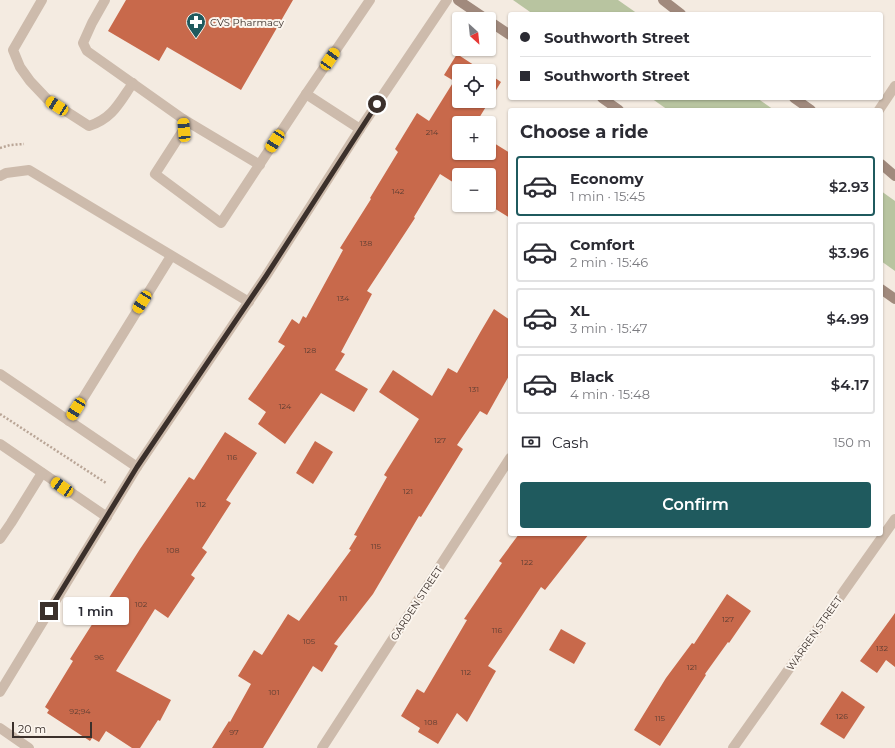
<!DOCTYPE html>
<html lang="en">
<head>
<meta charset="utf-8">
<style>
  body { margin:0; font-family:Montserrat,sans-serif; background:#f7f7f7; color:#2b2b33; height:100vh; display:flex; flex-direction:column; font-size:15px; white-space:nowrap }
  * { box-sizing:border-box; margin:0 }
  p { font-size:13px; color:#7c7c81 }
  .icon { flex:none; width:22px; height:22px; fill:none; stroke:currentColor; stroke-width:2; stroke-linecap:round; stroke-linejoin:round }
  .map { position:relative; flex:1; overflow:hidden }
  .drawer { position:absolute; left:508px; top:108px; width:375px; height:428px; display:flex; flex-direction:column; background:#fff; border-radius:4px; box-shadow:0 1px 3px #0004 }
  .drawer>* { flex:none }
  .top-card { position:absolute; left:508px; top:12px; width:375px; height:88px; border-radius:4px; box-shadow:0 1px 3px #0004; display:grid; align-content:center; height:88px; padding:0 12px; background:#fff }
  .needle { width:26px; rotate:153deg }
  .buttons { position:absolute; left:452px; top:12px; display:grid; gap:8px }
  .buttons a { display:grid; place-items:center; width:44px; height:44px; border-radius:4px; background:#fff; box-shadow:0 1px 3px #0004; font-size:20px }
  .scale { position:absolute; left:12px; bottom:10px; width:80px; box-sizing:border-box; padding-left:4px; border:2px solid #3b302b; border-top:0; font-size:11px; line-height:14px; white-space:nowrap; color:#3b302b; -webkit-text-stroke:3px #fbf5ee; paint-order:stroke }
  .end { position:absolute; width:18px; height:18px; margin:-9px; border:5px solid #3b302b; background:#fff; box-shadow:0 0 0 2px #fff }
  .from { border-radius:50% }
  .bubble { position:absolute; height:28px; border-radius:4px; background:#fff; box-shadow:0 1px 3px #0004; font-size:13px; font-weight:600; line-height:28px; text-align:center }
  .car { position:absolute; width:12px; height:24px; margin:-12px -6px; border-radius:5px; box-shadow:0 0 3px 1px #0007; background:linear-gradient(#f5c518 24%,#345 0 40%,#f5c518 0 76%,#345 0 86%,#f5c518 0) }
  .top-card b { display:flex; align-items:center; gap:14px; height:38px; font-size:15px }
  .top-card b+b { border-top:1px solid #e1e1e2 }
  .top-card i { width:10px; height:10px; background:#2b2b33 }
  ul { padding:0; list-style:none }
  li { display:flex; align-items:center; gap:12px; height:60px; margin:0 8px 6px; padding:0 4px; border:2px solid #e1e1e2; border-radius:4px }
  li div { flex:1 }
  li b { display:block; font-size:15px }
  li em { font-style:normal; font-weight:600 }
  li.current { border-color:#1f5a5e }
  li>.icon { width:36px; height:36px; stroke-width:1.5 }
  h2 { padding:0 12px; font-size:18px; line-height:48px }
  .pay { display:flex; align-items:center; gap:10px; height:44px; padding:0 12px; font-size:15px }
  .pay p { margin-inline-start:auto }
  .action { display:flex; gap:8px; margin-top:auto; padding:8px 12px }
  .action a { flex:1; height:46px; border-radius:4px; background:#1f5a5e; color:#fff; font-size:16px; font-weight:600; line-height:46px; text-align:center }
  .map>svg:first-child { display:block }
</style>
</head>
<body>
<div class="map">
<svg width="895" height="748" viewBox="0 0 895 748">
  <rect width="100%" height="100%" fill="#f4ebe1"/>
  <!-- green -->
  <g fill="#b8c4a0">
    <polygon points="513,0 618,0 638,14 533,14"/>
    <polygon points="651,98 757,98 774,110 668,110"/>
    <polygon points="881,191 895,201 895,271 881,261"/>
  </g>
  <!-- building -->
  <g fill="#c8694b">
    <polygon points="126,0 293,0 241,90 167,47 159,61 108,31"/>
    <polygon points="457,54 483,71 459,71 459,101 489,101 489,74 501,82 476,123 459,123 459,153 489,153 489,140 510,153 510,218 489,205 489,175 459,175 459,186 440,174 414,217 415,218 367,291 372,294 341,352 345,354 335,370 368,389 354,412 321,393 285,444 258,424 266,412 248,399 285,346 278,342 292,319 299,324 303,316 306,318 343,250 340,248 371,199 370,198 398,152 395,149 417,113 429,121 454,81 444,75"/>
    <polygon points="494,309 510,320 510,374 487,415 480,411 457,445 463,449 421,517 419,516 373,594 334,644 338,646 322,672 313,666 263,748 212,748 229,721 230,722 251,684 238,676 254,650 262,655 288,614 299,621 351,550 349,549 357,536 354,535 387,477 384,475 419,419 379,392 393,370 432,396 448,368 457,373 481,331"/>
    <polygon points="225,432 257,453 226,500 231,503 202,548 207,552 191,575 195,578 168,618 155,609 116,671 171,700 160,721 158,720 140,748 132,748 106,731 99,742 92,738 90,741 47,713 49,710 45,707 73,661 70,659 140,549 189,477 194,480"/>
    <polygon points="315,441 333,452 313,484 296,473"/>
    <polygon points="519,534 589,534 545,590 541,587 488,666 496,671 467,722 457,713 438,744 418,732 420,728 401,716 417,689 424,693 467,620 464,619 502,563 499,561"/>
    <polygon points="727,594 751,611 729,643 728,642 705,674 706,675 660,746 634,730 666,678 692,643 694,644"/>
    <polygon points="895,613 895,667 886,660 877,673 860,661"/>
    <polygon points="561,629 586,643 574,664 549,650"/>
    <polygon points="842,691 865,707 844,739 820,724"/>
  </g>
  <g fill="none" stroke-linecap="round" stroke-linejoin="round">
    <!-- path -->
    <g stroke="#b9a596" stroke-width="2.5" stroke-dasharray="2 2" stroke-linecap="butt">
      <polyline points="0,148 10,145 24,144"/>
      <polyline points="0,414 106,483"/>
    </g>
    <!-- lane -->
    <g stroke="#cdbbac" stroke-width="10">
      <path d="M42,0L13,50L20,67L30,81L47,99L89,126C113,118 119,103 133,83"/>
      <polyline points="105,0 92,23 83,43 87,51 183,119 184,129 155,174 221,223 306,94 370,0"/>
      <polyline points="306,94 360,129"/>
      <polyline points="183,119 260,165"/>
      <polyline points="0,176 6,173 29,170 249,302"/>
      <polyline points="0,374 137,467"/>
      <polyline points="69,421 171,256"/>
      <polyline points="0,444 107,517"/>
      <polyline points="0,539 11,523 42,473"/>
    </g>
    <!-- street -->
    <g stroke="#cdbbac" stroke-width="10">
      <polyline points="879,110 895,86"/>
      <polyline points="0,692 137,467 266,276 360,129 447,0"/>
      <polyline points="0,728 29,748"/>
      <polyline points="322,748 510,458"/>
      <polyline points="733,748 895,519"/>
    </g>
    <!-- secondary -->
    <g stroke="#a18a7d" stroke-width="10">
      <polyline points="458,0 486,19"/>
      <polyline points="663,0 681,14"/>
      <polyline points="489,21 510,35"/>
      <polyline points="602,98 619,110"/>
      <polyline points="794,98 811,110"/>
      <polyline points="881,164 895,176"/>
      <polyline points="881,289 895,299"/>
    </g>
  </g>
  <g fill="none" stroke-linecap="round" stroke-linejoin="round">
    <!-- route -->
    <polyline stroke="#3b302b" stroke-width="5" points="49,611 137,467 266,276 377,104"/>
  </g>
  <!-- icons -->
  <defs>
    <symbol id="pharmacy-pin" viewBox="-11 -11 22 30"><path d="M0 17L-7.5 6A9.5 9.5 0 1 1 7.5 6Z" fill="#1f5a5e" stroke="#fbf5ee"/><path d="M-2-6h4v4h4v4h-4v4h-4v-4h-4v-4h4Z" fill="#fff"/></symbol>
  </defs>
  <g fill-rule="evenodd">
    <use href="#pharmacy-pin" x="185" y="11" width="22" height="30"/>
  </g>
  <g text-anchor="middle" stroke-width="4" stroke-linejoin="round" paint-order="stroke">
    <!-- number labels -->
    <g font-size="8" fill="#5e3e33">
      <text x="432" y="135">214</text>
      <text x="398" y="194">142</text>
      <text x="366" y="246">138</text>
      <text x="343" y="301">134</text>
      <text x="310" y="353">128</text>
      <text x="474" y="392">131</text>
      <text x="285" y="409">124</text>
      <text x="440" y="443">127</text>
      <text x="232" y="460">116</text>
      <text x="408" y="494">121</text>
      <text x="201" y="507">112</text>
      <text x="376" y="549">115</text>
      <text x="173" y="553">108</text>
      <text x="527" y="565">122</text>
      <text x="343" y="601">111</text>
      <text x="141" y="607">102</text>
      <text x="728" y="622">127</text>
      <text x="497" y="633">116</text>
      <text x="309" y="644">105</text>
      <text x="882" y="651">132</text>
      <text x="99" y="660">96</text>
      <text x="692" y="670">121</text>
      <text x="466" y="675">112</text>
      <text x="274" y="695">101</text>
      <text x="80" y="714">92;94</text>
      <text x="842" y="719">126</text>
      <text x="660" y="721">115</text>
      <text x="431" y="725">108</text>
      <text x="234" y="735">97</text>
    </g>
    <!-- poi labels -->
    <g font-size="10" fill="#3b302b" stroke="#fbf5ee" text-anchor="start">
      <text x="210" y="26">CVS Pharmacy</text>
    </g>
    <!-- street labels -->
    <g font-size="10" fill="#3b302b" stroke="#fbf5ee">
      <text transform="translate(416 603) rotate(-57)" y="4">GARDEN STREET</text>
      <text transform="translate(814 633) rotate(-55)" y="4">WARREN STREET</text>
    </g>
  </g>
</svg>
<div class="buttons">
<a><svg class="needle" viewBox="-14 -14 28 28"><path d="M0-13l5 13h-10z" fill="#e53935"/><path d="M0 13l5-13h-10z" fill="#7c7c81"/></svg></a>
<a><svg class="icon" aria-label="locate" viewBox="0 0 24 24"><circle cx="12" cy="12" r="6"/><path d="M12 2v4M12 18v4M2 12h4M18 12h4"/></svg></a>
<a>+</a>
<a>−</a>
</div>
<div class="scale">20 m</div>
<i class="end from" style="left:377px;top:104px"></i>
<i class="end" style="left:49px;top:611px"></i>
<div class="bubble" style="left:63px;top:597px;width:66px">1 min</div>
<i class="car" style="left:330px;top:59px;rotate:34deg"></i>
<i class="car" style="left:57px;top:106px;rotate:303deg"></i>
<i class="car" style="left:184px;top:130px;rotate:355deg"></i>
<i class="car" style="left:275px;top:141px;rotate:213deg"></i>
<i class="car" style="left:142px;top:302px;rotate:212deg"></i>
<i class="car" style="left:76px;top:409px;rotate:212deg"></i>
<i class="car" style="left:62px;top:487px;rotate:304deg"></i>
<div class="top-card">
<b><i class="from"></i>Southworth Street</b>
<b><i></i>Southworth Street</b>
</div>
<section class="drawer">
<h2>Choose a ride</h2>
<ul>
<li class="current"><svg class="icon" aria-label="car" viewBox="0 0 24 24"><path d="M5 17H2v-5l4-1 3-4h7l3 4 3 1v5h-3M9 17h6M6 11h13"/><circle cx="7" cy="17" r="2"/><circle cx="17" cy="17" r="2"/></svg><div><b>Economy</b><p>1 min · 15:45</p></div><em>$2.93</em></li>
<li><svg class="icon" aria-label="car" viewBox="0 0 24 24"><path d="M5 17H2v-5l4-1 3-4h7l3 4 3 1v5h-3M9 17h6M6 11h13"/><circle cx="7" cy="17" r="2"/><circle cx="17" cy="17" r="2"/></svg><div><b>Comfort</b><p>2 min · 15:46</p></div><em>$3.96</em></li>
<li><svg class="icon" aria-label="car" viewBox="0 0 24 24"><path d="M5 17H2v-5l4-1 3-4h7l3 4 3 1v5h-3M9 17h6M6 11h13"/><circle cx="7" cy="17" r="2"/><circle cx="17" cy="17" r="2"/></svg><div><b>XL</b><p>3 min · 15:47</p></div><em>$4.99</em></li>
<li><svg class="icon" aria-label="car" viewBox="0 0 24 24"><path d="M5 17H2v-5l4-1 3-4h7l3 4 3 1v5h-3M9 17h6M6 11h13"/><circle cx="7" cy="17" r="2"/><circle cx="17" cy="17" r="2"/></svg><div><b>Black</b><p>4 min · 15:48</p></div><em>$4.17</em></li>
</ul>
<div class="pay"><svg class="icon" aria-label="cash" viewBox="0 0 24 24"><path d="M3 7h18v10H3z"/><circle cx="12" cy="12" r="2"/></svg>Cash<p>150 m</p></div>
<div class="action"><a>Confirm</a></div>
</section>
</div>
</body>
</html>
